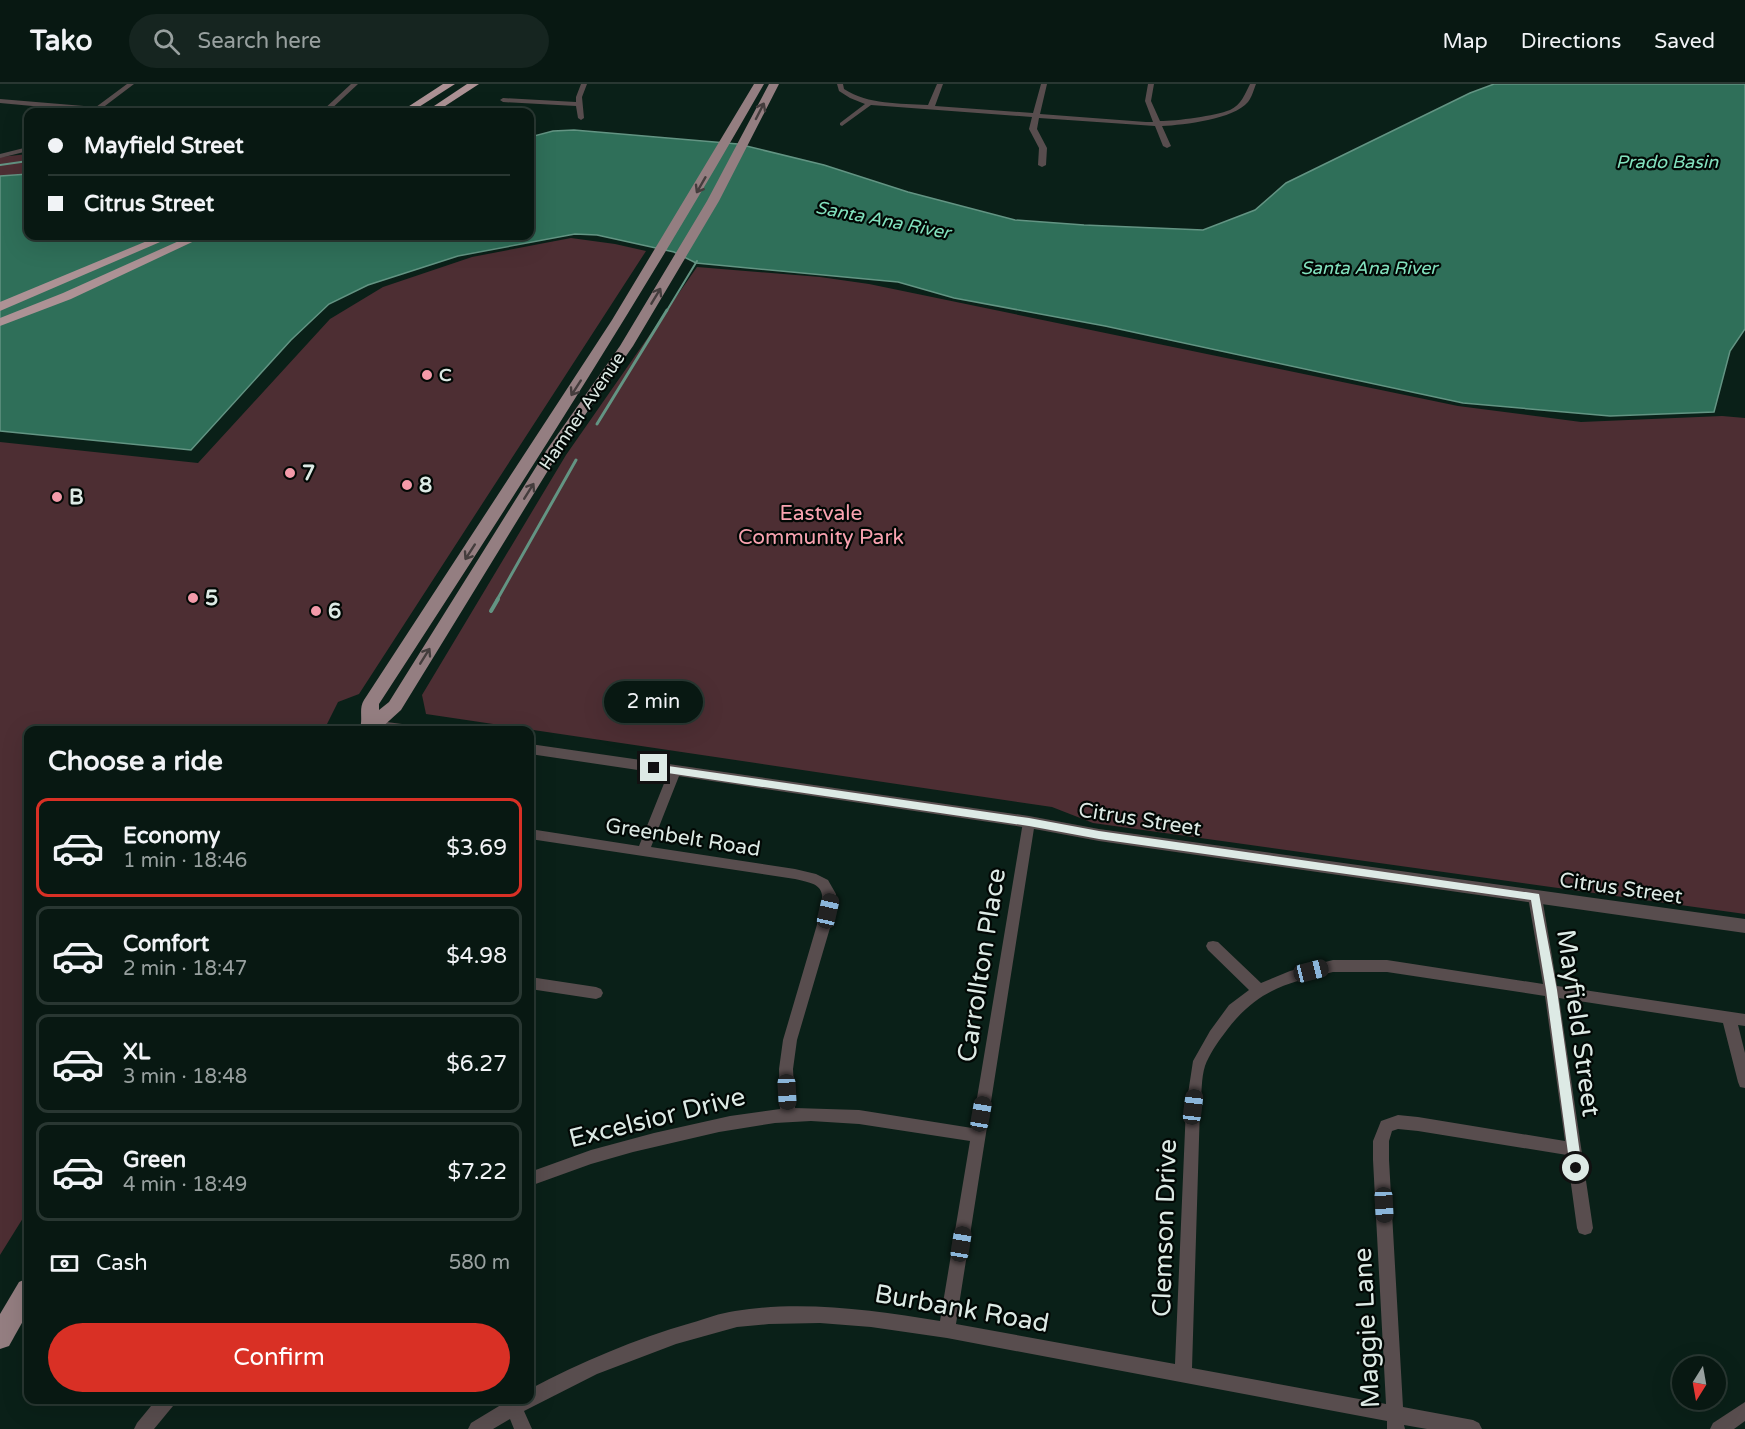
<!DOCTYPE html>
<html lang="en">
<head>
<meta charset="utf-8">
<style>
  body { margin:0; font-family:"Varela Round",sans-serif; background:#162520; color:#f1f3f6; height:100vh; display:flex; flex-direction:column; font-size:22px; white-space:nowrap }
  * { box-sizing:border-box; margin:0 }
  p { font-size:20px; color:#98a09f }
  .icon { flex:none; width:33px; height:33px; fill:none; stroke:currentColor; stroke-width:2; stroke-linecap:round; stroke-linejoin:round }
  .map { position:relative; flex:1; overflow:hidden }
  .sheet { position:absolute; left:24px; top:642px; width:510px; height:678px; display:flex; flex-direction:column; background:#081812; border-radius:12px; box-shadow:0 6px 24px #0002,0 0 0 2px #293732 }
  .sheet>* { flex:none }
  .banner { position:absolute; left:24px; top:24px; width:510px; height:132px; border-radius:12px; box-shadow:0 6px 24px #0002,0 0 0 2px #293732; display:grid; align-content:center; height:132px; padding:0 24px; background:#081812 }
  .needle { width:39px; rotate:191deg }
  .tools { position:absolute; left:1672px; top:1272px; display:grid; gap:12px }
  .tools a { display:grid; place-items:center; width:54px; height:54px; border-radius:50%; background:#081812; box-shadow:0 6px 24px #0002,0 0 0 2px #293732; font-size:30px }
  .end { position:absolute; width:27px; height:27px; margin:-14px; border:8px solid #ddeae5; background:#111; box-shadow:0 0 0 3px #111 }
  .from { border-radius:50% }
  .bubble { position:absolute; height:42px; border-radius:21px; background:#081812; box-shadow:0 6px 24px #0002,0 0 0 2px #293732; font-size:20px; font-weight:600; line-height:42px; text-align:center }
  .car { position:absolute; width:18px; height:36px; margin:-18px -9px; border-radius:8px; box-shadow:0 0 4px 2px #0007; background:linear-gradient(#222 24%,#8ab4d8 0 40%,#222 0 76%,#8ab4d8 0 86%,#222 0) }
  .banner b { display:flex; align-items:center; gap:21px; height:57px; font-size:22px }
  .banner b+b { border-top:2px solid #293732 }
  .banner i { width:15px; height:15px; background:#f1f3f6 }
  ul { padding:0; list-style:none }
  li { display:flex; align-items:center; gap:18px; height:99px; margin:0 12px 9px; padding:0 12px; border:3px solid #293732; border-radius:12px }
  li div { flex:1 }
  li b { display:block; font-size:22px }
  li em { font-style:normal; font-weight:600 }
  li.active { border-color:#d93025 }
  li>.icon { width:54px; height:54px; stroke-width:1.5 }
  h2 { padding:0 24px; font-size:27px; line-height:72px }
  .pay { display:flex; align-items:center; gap:15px; height:66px; padding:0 24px; font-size:22px }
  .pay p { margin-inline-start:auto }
  .button { display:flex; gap:12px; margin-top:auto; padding:12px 24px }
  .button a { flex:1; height:69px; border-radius:36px; background:#d93025; color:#fff; font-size:24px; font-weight:600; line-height:69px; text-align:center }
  header { display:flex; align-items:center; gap:36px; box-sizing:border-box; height:84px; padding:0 30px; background:#081812; border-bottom:2px solid #293732 }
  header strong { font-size:28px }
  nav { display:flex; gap:33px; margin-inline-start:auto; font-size:21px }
  .search { width:420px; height:54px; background:#162520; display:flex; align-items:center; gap:15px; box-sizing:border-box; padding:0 21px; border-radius:33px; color:#98a09f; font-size:22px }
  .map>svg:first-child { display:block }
</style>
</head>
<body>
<header>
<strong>Tako</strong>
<div class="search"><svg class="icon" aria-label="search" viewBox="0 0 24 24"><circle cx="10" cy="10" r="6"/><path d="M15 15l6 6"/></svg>Search here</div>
<nav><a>Map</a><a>Directions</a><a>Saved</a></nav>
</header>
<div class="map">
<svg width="1745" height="1345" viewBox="0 0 1745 1345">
  <rect width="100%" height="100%" fill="#0a2018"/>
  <!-- green -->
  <g fill="#4d2e33">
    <polygon points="28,70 28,106 0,106 0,73"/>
    <polygon points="571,154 615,160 646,167 359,610 338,618 324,646 28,646 28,1126 0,1171 0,358 198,379 330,235 383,203 472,173"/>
    <polygon points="697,183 820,193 869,200 1458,322 1581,338 1722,332 1745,334 1745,830 1093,739 1052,723 426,630 422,611 566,371"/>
  </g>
  <!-- water -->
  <polygon fill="#2f6f59" stroke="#639483" stroke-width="1.5" points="1494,0 1745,0 1745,245 1730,267 1714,328 1610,332 1463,319 1105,242 954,214 898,198 696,179 674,168 597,151 575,150 458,172 368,201 329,220 291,256 191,366 0,347 0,92 28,90 28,152 530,152 530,53 553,47 574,46 738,60 824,81 908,108 1015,136 1084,141 1203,146 1255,126 1286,99 1470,9"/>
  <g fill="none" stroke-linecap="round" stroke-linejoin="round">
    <!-- stream-far2 -->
    <g stroke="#639483" stroke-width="2">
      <polyline points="0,81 28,77"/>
      <polyline points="666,228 697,177"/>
    </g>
    <!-- stream-far1 -->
    <g stroke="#639483" stroke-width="3">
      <polyline points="597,340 667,226"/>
      <polyline points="497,516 576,376"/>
    </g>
    <!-- stream -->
    <polyline stroke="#639483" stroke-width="4" points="491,527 498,515"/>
    <!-- minor -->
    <g fill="#584d4e" fill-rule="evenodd">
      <polygon points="127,0 134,0 97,28 0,19 0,15 96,23"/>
      <polygon points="351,0 358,0 328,28 321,28"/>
      <polygon points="581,0 587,0 582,13 584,34 581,36 578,34 576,22 503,18 500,16 503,14 576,18 576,13"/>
      <path d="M837,0H843L844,5C869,21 899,19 928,21L937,0H943L935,22L1033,29L1041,0H1047L1040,30L1146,38H1153L1145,17L1148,0H1154L1151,17L1160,37C1177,37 1215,32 1230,26C1241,21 1245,10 1250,0H1256C1254,5 1252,13 1248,18C1234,35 1184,41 1162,42L1171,62L1167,64L1163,62L1155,42L1039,34L1037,45L1047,64L1046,81L1042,83L1038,81L1039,64L1029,45L1032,33L871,21L842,42L840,41V39L865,20L850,14L839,7Z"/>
      <polygon points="28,63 28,67 0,74 0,70"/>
      <path d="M675,683L681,687L651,763L795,785L816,790L828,796L836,810L835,827L797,956L793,985L795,1024L859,1026L972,1044L1023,738L1025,735H1033L1035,738L956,1240L1175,1280L1186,1023L1193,977L1210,947L1229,921L1249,906L1208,866L1206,862L1208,858L1213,857L1218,858L1261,899L1290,887L1333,876H1387L1543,900L1528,813L1530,809L1535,808L1540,809L1542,813L1557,902L1745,930V942L1738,941L1745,969V1004L1740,1003L1738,998L1723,939L1559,914L1593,1144L1591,1149L1585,1151L1579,1149L1577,1144L1567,1071L1418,1047L1398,1045L1392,1047L1389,1057V1076L1403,1323L1473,1336L1479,1339L1482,1345H1427L1404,1341L1405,1345H1387V1337L947,1254L871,1243L820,1239L769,1240L737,1243L676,1260L597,1290L524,1327L532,1345H514L510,1335L493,1345H468L471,1339L509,1316H530V1305C581,1278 635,1255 691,1239C705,1235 720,1229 735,1227C802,1216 874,1226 940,1237L970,1057L859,1040L811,1037L775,1039L719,1048L633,1068L591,1080L530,1102V1088L591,1066L654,1049L730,1032L780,1025L779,985L783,956L821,827C826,802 818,800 795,795L530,755V745L639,762L669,687ZM1333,888H1387L1545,912L1565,1057L1418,1033L1398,1031L1381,1037L1373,1057V1076L1386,1320L1192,1284L1200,1023C1202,1010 1201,994 1205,982C1209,971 1217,959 1224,950C1256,906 1283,900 1333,888Z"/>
      <polygon points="530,893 596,903 601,905 603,909 601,913 596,915 530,905"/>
      <polygon points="156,1316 176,1316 173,1322 154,1345 134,1345 137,1339"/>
      <polygon points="1745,1318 1745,1337 1734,1345 1710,1345 1713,1339"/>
    </g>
    <!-- tertiary -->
    <g fill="#584d4e" fill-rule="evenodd">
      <polygon points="371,636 410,641 417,646 366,645 364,641 366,637"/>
      <polygon points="530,660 1029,732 1099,745 1745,835 1745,849 1099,757 1029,744 530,670"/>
    </g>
    <!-- primary -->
    <g fill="#947e81" fill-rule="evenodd">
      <path d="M754,0H764C643,212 512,416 379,620V626L389,618L546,367L620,262L707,117L769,0H779L719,117L633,262L560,367L401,626L379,646H359C364,637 358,625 364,616L612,236Z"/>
      <polygon points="28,1194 28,1228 9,1262 0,1265 0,1230 19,1198"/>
    </g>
    <!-- motorway -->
    <g fill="#ad9295" fill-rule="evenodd">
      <polygon points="443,0 455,0 411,28 400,28"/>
      <polygon points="467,0 479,0 436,28 425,28"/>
      <polygon points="159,152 174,152 0,227 0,218"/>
      <polygon points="190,152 205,152 71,215 0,242 0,234 63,209"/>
    </g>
  </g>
  <!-- one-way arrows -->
  <defs><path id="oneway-shaft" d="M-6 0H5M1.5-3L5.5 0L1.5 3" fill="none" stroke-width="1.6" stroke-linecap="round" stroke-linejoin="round" transform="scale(1.5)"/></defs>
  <g stroke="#443d3d">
    <use href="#oneway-shaft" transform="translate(760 27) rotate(-63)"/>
    <use href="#oneway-shaft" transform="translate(701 101) rotate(120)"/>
    <use href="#oneway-shaft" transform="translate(656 212) rotate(-59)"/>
    <use href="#oneway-shaft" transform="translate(576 304) rotate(123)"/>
    <use href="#oneway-shaft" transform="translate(529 407) rotate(-58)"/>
    <use href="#oneway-shaft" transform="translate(470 468) rotate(123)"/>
    <use href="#oneway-shaft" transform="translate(425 572) rotate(-58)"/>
  </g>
  <!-- route -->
  <polygon fill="#ddeae5" points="654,680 1029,734 1099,747 1539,810 1557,906 1582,1084 1576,1090 1570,1084 1546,906 1531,816 1099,755 1029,742 654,687 649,684"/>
  <!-- markers -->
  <g fill="#f39aa9" stroke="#020805" stroke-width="2">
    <circle cx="427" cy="291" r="6"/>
    <circle cx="290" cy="389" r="6"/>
    <circle cx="407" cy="401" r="6"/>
    <circle cx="57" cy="413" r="6"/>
    <circle cx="193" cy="514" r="6"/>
    <circle cx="316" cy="527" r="6"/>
  </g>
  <g text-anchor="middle" stroke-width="4.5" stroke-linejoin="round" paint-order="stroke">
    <!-- far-water labels -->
    <g font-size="18" font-style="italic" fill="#83e3bf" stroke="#020805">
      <text x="1667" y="84">Prado Basin</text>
      <text transform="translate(883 136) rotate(11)" y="6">Santa Ana River</text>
      <text x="1369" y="190">Santa Ana River</text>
    </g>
    <!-- far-poi labels -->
    <g font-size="18" font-weight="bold" fill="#ddeae5" stroke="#020805" text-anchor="start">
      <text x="439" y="297">C</text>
    </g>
    <!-- far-street labels -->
    <g font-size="18" fill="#ddeae5" stroke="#020805">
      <text transform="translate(582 327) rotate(-56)" y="6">Hamner Avenue</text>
    </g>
    <!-- poi labels -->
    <g font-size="21" font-weight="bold" fill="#ddeae5" stroke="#020805" text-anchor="start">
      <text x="302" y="396">7</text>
      <text x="419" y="408">8</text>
      <text x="69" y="420">B</text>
      <text x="205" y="521">5</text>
      <text x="328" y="534">6</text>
    </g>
    <!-- park labels -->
    <g font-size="21" fill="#f9a2b0" stroke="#020805">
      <text x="821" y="436">Eastvale<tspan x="821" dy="24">Community Park</tspan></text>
    </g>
    <!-- street labels -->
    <g font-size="21" fill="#ddeae5" stroke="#020805">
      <text transform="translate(1140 735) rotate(9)" y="7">Citrus Street</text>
      <text transform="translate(683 753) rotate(9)" y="7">Greenbelt Road</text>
      <text transform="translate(1621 804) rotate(8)" y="7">Citrus Street</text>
    </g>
    <!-- near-street labels -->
    <g font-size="26" fill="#ddeae5" stroke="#020805">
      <text transform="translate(981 881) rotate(-81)" y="9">Carrollton Place</text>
      <text transform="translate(1579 939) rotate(82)" y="9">Mayfield Street</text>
      <text transform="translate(657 1033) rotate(-14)" y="9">Excelsior Drive</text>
      <text transform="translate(1164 1144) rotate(-88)" y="9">Clemson Drive</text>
      <text transform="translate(962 1224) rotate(10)" y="9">Burbank Road</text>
      <text transform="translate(1366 1244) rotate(-93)" y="9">Maggie Lane</text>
    </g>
  </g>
</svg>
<div class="tools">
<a><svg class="needle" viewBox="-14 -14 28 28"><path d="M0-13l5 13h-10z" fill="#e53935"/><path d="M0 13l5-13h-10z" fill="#98a09f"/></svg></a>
</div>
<i class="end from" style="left:1576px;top:1084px"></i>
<i class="end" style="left:654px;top:684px"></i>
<div class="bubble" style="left:604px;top:597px;width:99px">2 min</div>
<i class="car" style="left:828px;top:827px;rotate:13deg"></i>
<i class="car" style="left:1311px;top:887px;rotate:76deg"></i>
<i class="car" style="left:787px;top:1008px;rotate:177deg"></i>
<i class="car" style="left:1193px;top:1023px;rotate:7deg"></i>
<i class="car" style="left:981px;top:1030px;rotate:10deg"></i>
<i class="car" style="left:1384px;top:1121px;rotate:177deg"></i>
<i class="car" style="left:961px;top:1160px;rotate:9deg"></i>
<div class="banner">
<b><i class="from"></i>Mayfield Street</b>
<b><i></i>Citrus Street</b>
</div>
<section class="sheet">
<h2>Choose a ride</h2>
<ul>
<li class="active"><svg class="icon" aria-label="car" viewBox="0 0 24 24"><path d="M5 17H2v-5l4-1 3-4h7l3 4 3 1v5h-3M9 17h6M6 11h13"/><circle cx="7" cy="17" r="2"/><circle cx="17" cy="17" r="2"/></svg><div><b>Economy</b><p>1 min · 18:46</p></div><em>$3.69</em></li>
<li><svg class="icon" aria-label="car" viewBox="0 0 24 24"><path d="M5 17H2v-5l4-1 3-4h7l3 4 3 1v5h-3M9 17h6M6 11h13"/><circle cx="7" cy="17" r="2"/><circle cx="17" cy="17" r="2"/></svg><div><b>Comfort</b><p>2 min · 18:47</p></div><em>$4.98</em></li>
<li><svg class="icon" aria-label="car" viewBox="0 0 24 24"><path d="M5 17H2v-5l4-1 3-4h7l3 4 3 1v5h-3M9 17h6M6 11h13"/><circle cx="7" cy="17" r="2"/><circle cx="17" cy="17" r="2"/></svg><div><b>XL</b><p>3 min · 18:48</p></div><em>$6.27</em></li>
<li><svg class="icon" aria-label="car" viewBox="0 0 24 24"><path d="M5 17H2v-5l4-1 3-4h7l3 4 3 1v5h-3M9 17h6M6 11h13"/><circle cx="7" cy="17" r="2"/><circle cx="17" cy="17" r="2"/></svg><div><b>Green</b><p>4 min · 18:49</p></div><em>$7.22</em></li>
</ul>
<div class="pay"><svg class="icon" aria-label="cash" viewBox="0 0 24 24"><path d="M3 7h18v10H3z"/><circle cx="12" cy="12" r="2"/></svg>Cash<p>580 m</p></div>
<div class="button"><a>Confirm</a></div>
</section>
</div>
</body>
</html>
